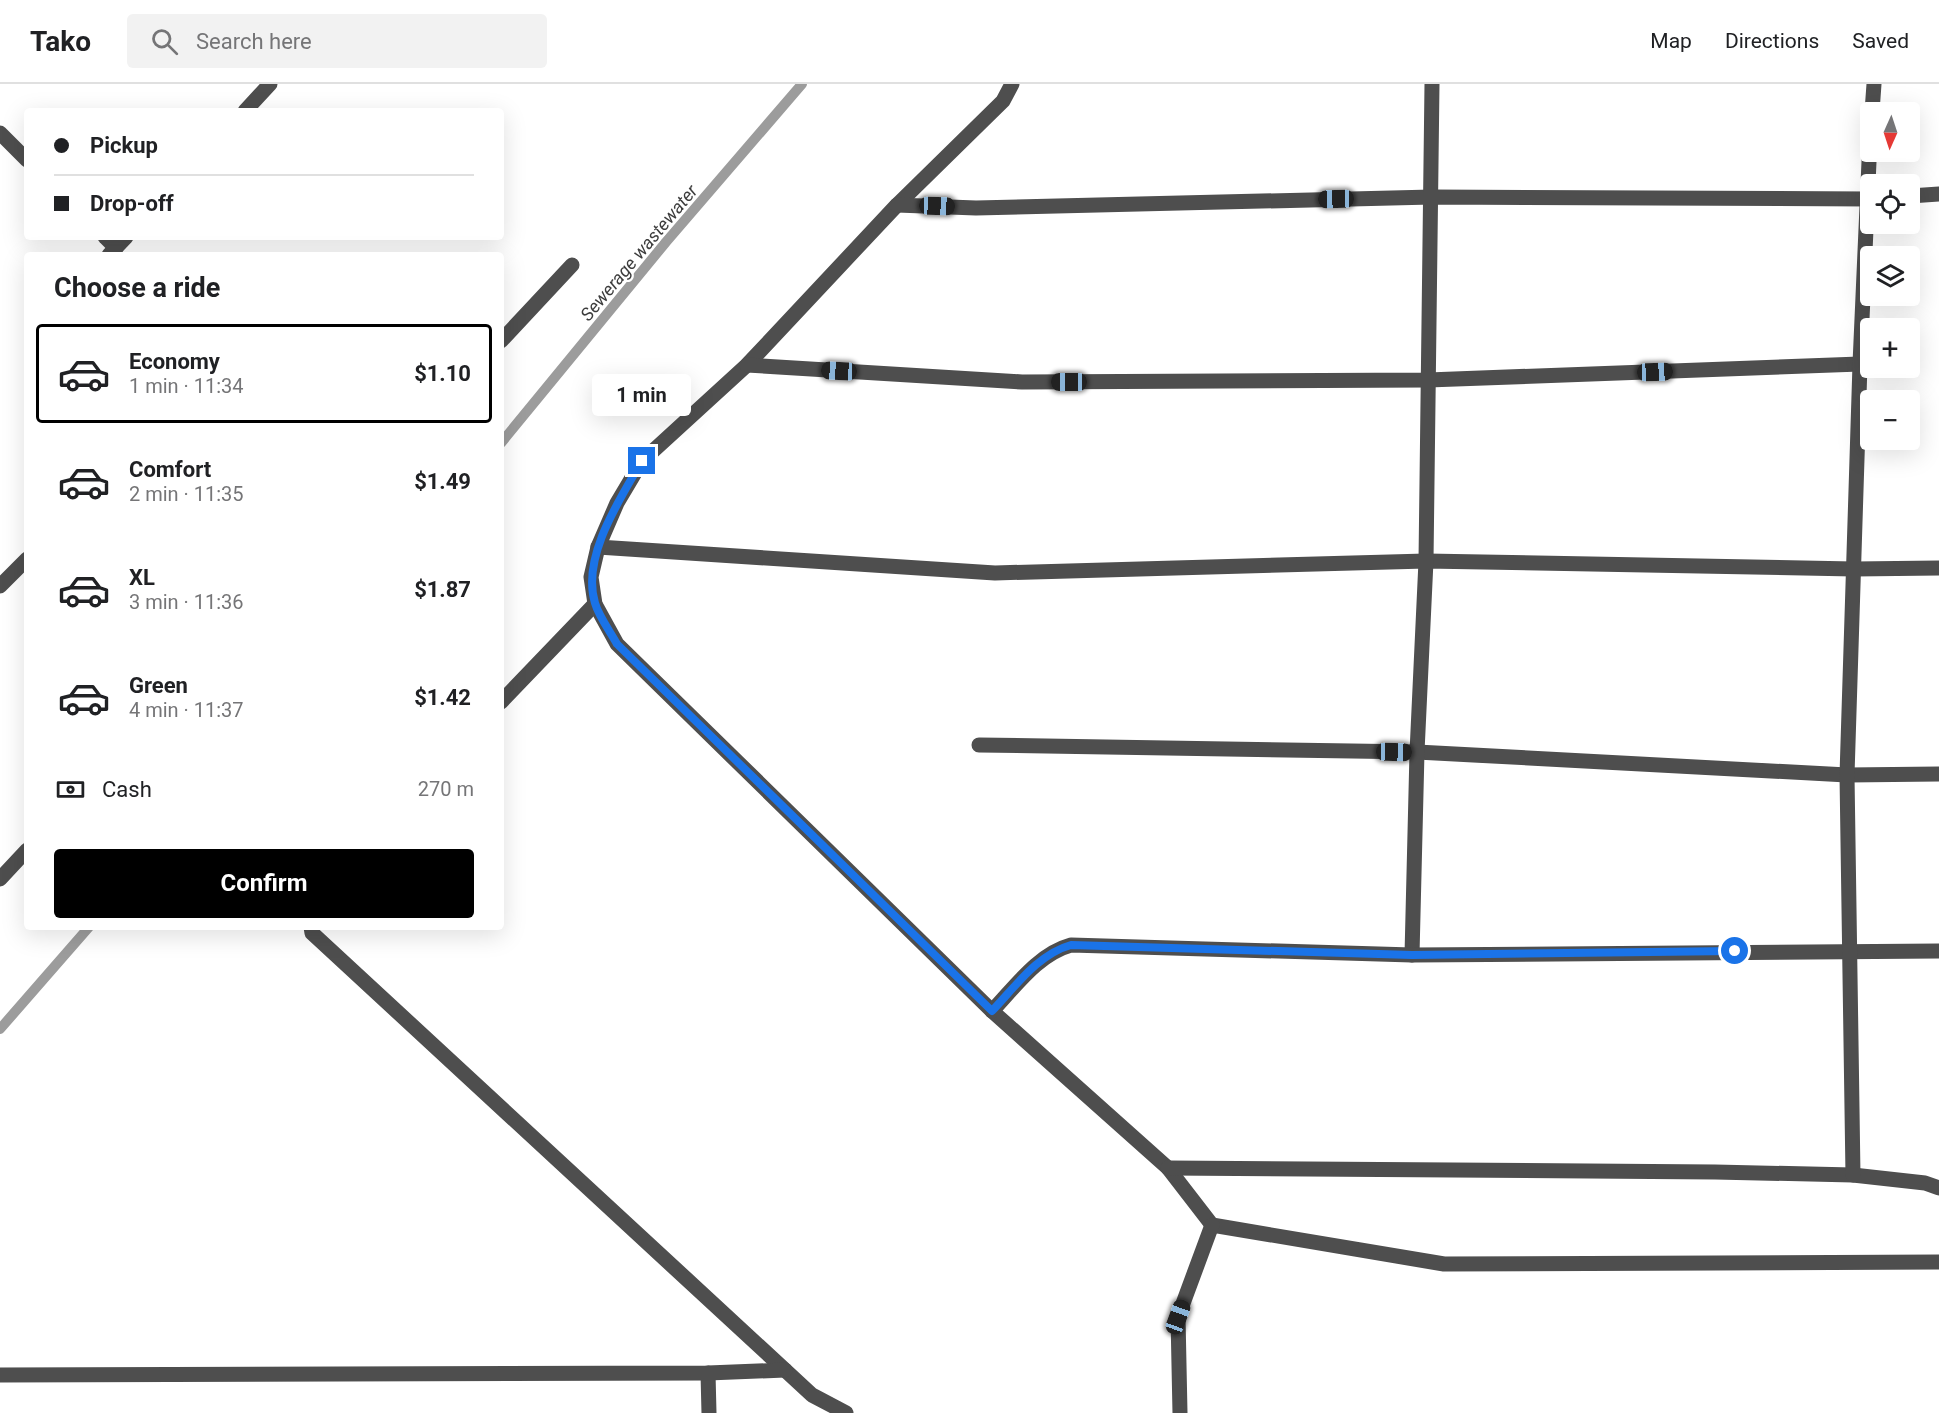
<!DOCTYPE html>
<html lang="en">
<head>
<meta charset="utf-8">
<style>
  body { margin:0; font-family:Roboto,sans-serif; background:#f2f2f2; color:#202124; height:100vh; display:flex; flex-direction:column; font-size:22px; white-space:nowrap }
  * { box-sizing:border-box; margin:0 }
  p { font-size:20px; color:#757577 }
  .icon { flex:none; width:33px; height:33px; fill:none; stroke:currentColor; stroke-width:2; stroke-linecap:round; stroke-linejoin:round }
  .map { position:relative; flex:1; overflow:hidden }
  .details { position:absolute; left:24px; top:168px; width:480px; height:678px; display:flex; flex-direction:column; background:#fff; border-radius:6px; box-shadow:0 6px 24px #0002 }
  .details>* { flex:none }
  .top-card { position:absolute; left:24px; top:24px; width:480px; height:132px; border-radius:6px; box-shadow:0 6px 24px #0002; display:grid; align-content:center; height:132px; padding:0 30px; background:#fff }
  .needle { width:39px; rotate:183deg }
  .tools { position:absolute; left:1860px; top:18px; display:grid; gap:12px }
  .tools a { display:grid; place-items:center; width:60px; height:60px; border-radius:6px; background:#fff; box-shadow:0 6px 24px #0002; font-size:30px }
  .end { position:absolute; width:27px; height:27px; margin:-14px; border:8px solid #1a73e8; background:#fff; box-shadow:0 0 0 3px #fff }
  .from { border-radius:50% }
  .bubble { position:absolute; height:42px; border-radius:6px; background:#fff; box-shadow:0 6px 24px #0002; font-size:20px; font-weight:700; line-height:42px; text-align:center }
  .car { position:absolute; width:18px; height:36px; margin:-18px -9px; border-radius:8px; box-shadow:0 0 4px 2px #0007; background:linear-gradient(#222 24%,#8ab4d8 0 40%,#222 0 76%,#8ab4d8 0 86%,#222 0) }
  .top-card b { display:flex; align-items:center; gap:21px; height:57px; font-size:22px }
  .top-card b+b { border-top:2px solid #e0e0e0 }
  .top-card i { width:15px; height:15px; background:#202124 }
  ul { padding:0; list-style:none }
  li { display:flex; align-items:center; gap:18px; height:99px; margin:0 12px 9px; padding:0 18px; border:3px solid transparent; border-radius:6px }
  li div { flex:1 }
  li b { display:block; font-size:22px }
  li em { font-style:normal; font-weight:700 }
  li.on { border-color:#000 }
  li>.icon { width:54px; height:54px; stroke-width:1.5 }
  h2 { padding:0 30px; font-size:27px; line-height:72px }
  .pay { display:flex; align-items:center; gap:15px; height:66px; padding:0 30px; font-size:22px }
  .pay p { margin-inline-start:auto }
  .button { display:flex; gap:12px; margin-top:auto; padding:12px 30px }
  .button a { flex:1; height:69px; border-radius:6px; background:#000; color:#fff; font-size:24px; font-weight:700; line-height:69px; text-align:center }
  header { display:flex; align-items:center; gap:36px; box-sizing:border-box; height:84px; padding:0 30px; background:#fff; border-bottom:2px solid #e0e0e0 }
  header strong { font-size:28px }
  nav { display:flex; gap:33px; margin-inline-start:auto; font-size:21px }
  .search { width:420px; height:54px; background:#f2f2f2; display:flex; align-items:center; gap:15px; box-sizing:border-box; padding:0 21px; border-radius:6px; color:#757577; font-size:22px }
  .map>svg:first-child { display:block }
</style>
</head>
<body>
<header>
<strong>Tako</strong>
<div class="search"><svg class="icon" aria-label="search" viewBox="0 0 24 24"><circle cx="10" cy="10" r="6"/><path d="M15 15l6 6"/></svg>Search here</div>
<nav><a>Map</a><a>Directions</a><a>Saved</a></nav>
</header>
<div class="map">
<svg width="1939" height="1329" viewBox="0 0 1939 1329">
  <rect width="100%" height="100%" fill="#fff"/>
  <g fill="none" stroke-linecap="round" stroke-linejoin="round">
    <!-- stream -->
    <g stroke="#9c9c9c" stroke-width="10">
      <polyline points="501,359 666,158 802,0"/>
      <polyline points="0,945 89,843"/>
    </g>
    <!-- minor -->
    <g stroke="#4e4e4e" stroke-width="15">
      <polyline points="1012,0 1003,17 897,121 747,281 642,377 617,419 598,463 591,493 595,520 617,560 992,927 1168,1084 1212,1141 1444,1180 1939,1178"/>
      <polyline points="245,27 270,0"/>
      <polyline points="1872,28 1874,0"/>
      <polyline points="0,49 27,76"/>
      <polyline points="1910,112 1939,110"/>
      <polyline points="897,121 976,124 1432,113 1870,115"/>
      <polyline points="105,153 116,164"/>
      <polyline points="109,171 126,153"/>
      <polyline points="501,257 572,181"/>
      <polyline points="747,281 1022,298 1428,296 1860,280"/>
      <polyline points="598,463 995,489 1426,477 1854,485 1939,484"/>
      <polyline points="0,502 27,475"/>
      <polyline points="501,618 595,520"/>
      <polyline points="979,661 1417,668 1847,691 1939,690"/>
      <polyline points="0,795 27,766"/>
      <polyline points="311,843 312,849 812,1311 846,1329"/>
      <polyline points="1412,871 1417,668 1426,477 1432,0"/>
      <path d="M992,927C1015,903 1038,870 1071,861L1412,871L1939,867"/>
      <polyline points="1168,1084 1715,1088 1853,1091 1925,1099 1939,1104"/>
      <polyline points="1853,1091 1847,691 1860,280 1870,55"/>
      <polyline points="708,1289 709,1329"/>
      <polyline points="0,1291 708,1289 785,1286"/>
      <polyline points="1180,1329 1178,1233 1212,1141"/>
    </g>
  </g>
  <g fill="none" stroke-linecap="round" stroke-linejoin="round">
    <!-- route -->
    <path stroke="#1a73e8" stroke-width="8" d="M642,377C620,415 581,473 595,519C599,533 610,547 617,560L992,927C1015,903 1038,870 1071,861L1412,871L1735,867"/>
  </g>
  <g text-anchor="middle" stroke-width="4.5" stroke-linejoin="round" paint-order="stroke">
    <!-- water labels -->
    <g font-size="18" font-style="italic" fill="#3d3d3d" stroke="#fff">
      <text transform="translate(639 169) rotate(-50)" y="6">Sewerage wastewater</text>
    </g>
  </g>
</svg>
<div class="tools">
<a><svg class="needle" viewBox="-14 -14 28 28"><path d="M0-13l5 13h-10z" fill="#e53935"/><path d="M0 13l5-13h-10z" fill="#757577"/></svg></a>
<a><svg class="icon" aria-label="locate" viewBox="0 0 24 24"><circle cx="12" cy="12" r="6"/><path d="M12 2v4M12 18v4M2 12h4M18 12h4"/></svg></a>
<a><svg class="icon" aria-label="layers" viewBox="0 0 24 24"><path d="M12 4l9 5-9 5-9-5zM3 14l9 5 9-5"/></svg></a>
<a>+</a>
<a>−</a>
</div>
<i class="end from" style="left:1735px;top:867px"></i>
<i class="end" style="left:642px;top:377px"></i>
<div class="bubble" style="left:592px;top:290px;width:99px">1 min</div>
<i class="car" style="left:1336px;top:115px;rotate:269deg"></i>
<i class="car" style="left:937px;top:122px;rotate:92deg"></i>
<i class="car" style="left:839px;top:287px;rotate:273deg"></i>
<i class="car" style="left:1655px;top:288px;rotate:88deg"></i>
<i class="car" style="left:1069px;top:298px;rotate:270deg"></i>
<i class="car" style="left:1394px;top:668px;rotate:91deg"></i>
<i class="car" style="left:1178px;top:1233px;rotate:20deg"></i>
<div class="top-card">
<b><i class="from"></i>Pickup</b>
<b><i></i>Drop-off</b>
</div>
<section class="details">
<h2>Choose a ride</h2>
<ul>
<li class="on"><svg class="icon" aria-label="car" viewBox="0 0 24 24"><path d="M5 17H2v-5l4-1 3-4h7l3 4 3 1v5h-3M9 17h6M6 11h13"/><circle cx="7" cy="17" r="2"/><circle cx="17" cy="17" r="2"/></svg><div><b>Economy</b><p>1 min · 11:34</p></div><em>$1.10</em></li>
<li><svg class="icon" aria-label="car" viewBox="0 0 24 24"><path d="M5 17H2v-5l4-1 3-4h7l3 4 3 1v5h-3M9 17h6M6 11h13"/><circle cx="7" cy="17" r="2"/><circle cx="17" cy="17" r="2"/></svg><div><b>Comfort</b><p>2 min · 11:35</p></div><em>$1.49</em></li>
<li><svg class="icon" aria-label="car" viewBox="0 0 24 24"><path d="M5 17H2v-5l4-1 3-4h7l3 4 3 1v5h-3M9 17h6M6 11h13"/><circle cx="7" cy="17" r="2"/><circle cx="17" cy="17" r="2"/></svg><div><b>XL</b><p>3 min · 11:36</p></div><em>$1.87</em></li>
<li><svg class="icon" aria-label="car" viewBox="0 0 24 24"><path d="M5 17H2v-5l4-1 3-4h7l3 4 3 1v5h-3M9 17h6M6 11h13"/><circle cx="7" cy="17" r="2"/><circle cx="17" cy="17" r="2"/></svg><div><b>Green</b><p>4 min · 11:37</p></div><em>$1.42</em></li>
</ul>
<div class="pay"><svg class="icon" aria-label="cash" viewBox="0 0 24 24"><path d="M3 7h18v10H3z"/><circle cx="12" cy="12" r="2"/></svg>Cash<p>270 m</p></div>
<div class="button"><a>Confirm</a></div>
</section>
</div>
</body>
</html>
